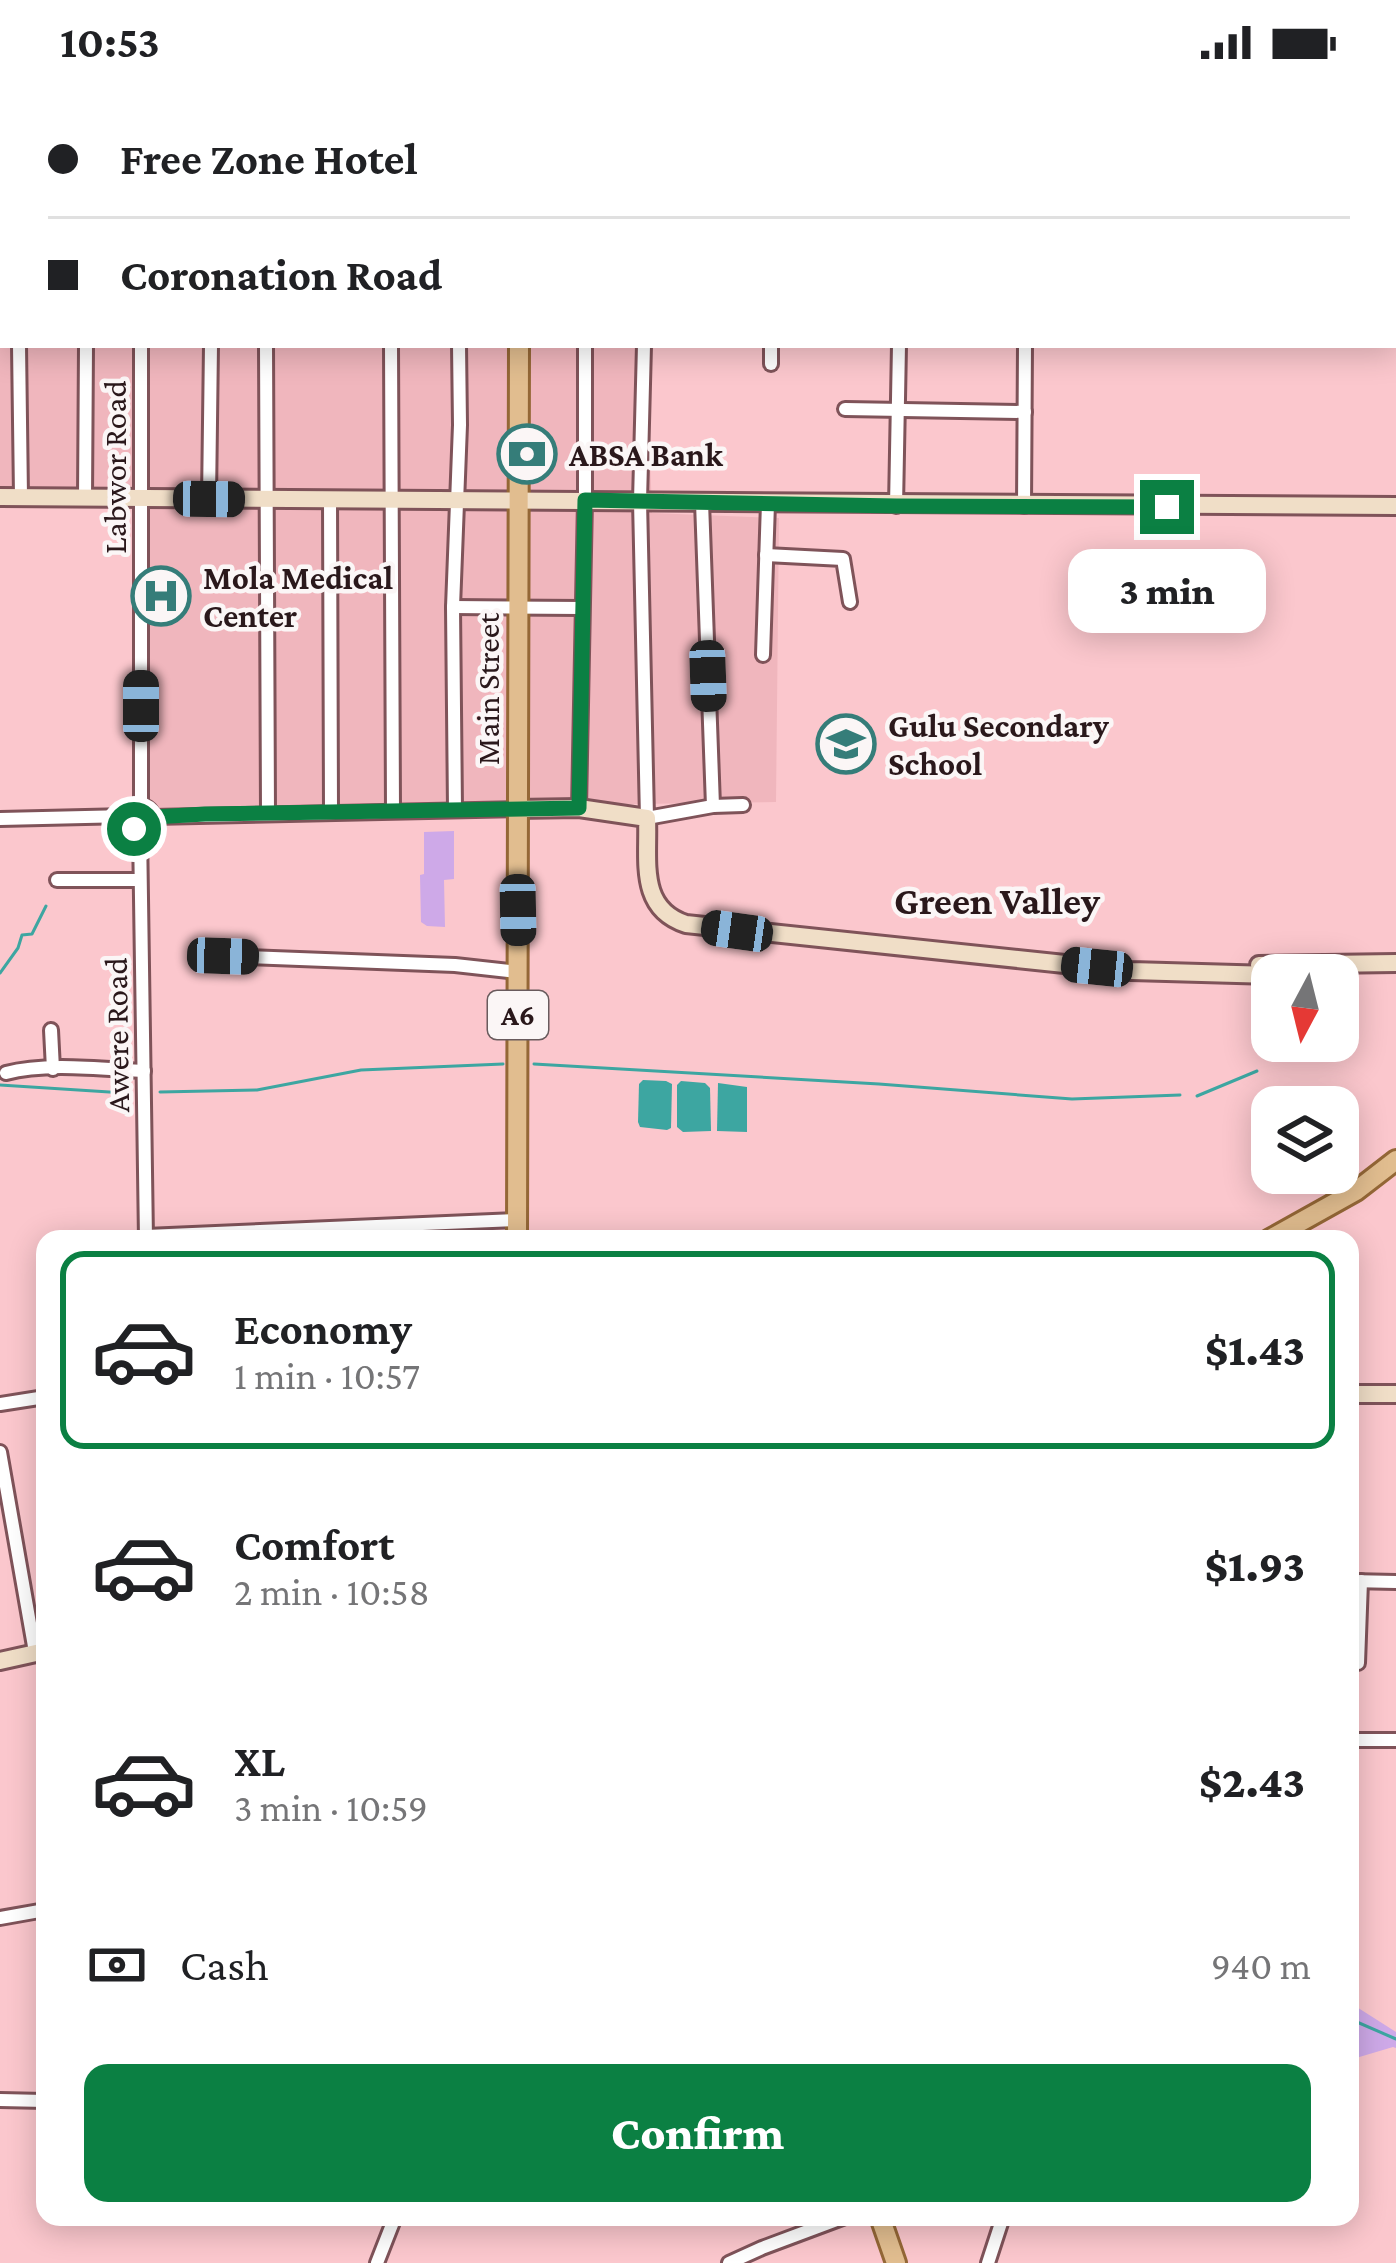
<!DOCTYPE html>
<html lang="en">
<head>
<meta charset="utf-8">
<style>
  body { margin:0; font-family:"Crimson Pro",serif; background:#f6f6f6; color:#202124; height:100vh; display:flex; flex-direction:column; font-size:45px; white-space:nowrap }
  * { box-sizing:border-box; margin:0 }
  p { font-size:39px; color:#757577 }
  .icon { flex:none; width:66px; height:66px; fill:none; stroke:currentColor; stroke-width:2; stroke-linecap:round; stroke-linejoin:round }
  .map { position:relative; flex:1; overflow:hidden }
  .side { position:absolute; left:36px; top:1146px; width:1323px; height:996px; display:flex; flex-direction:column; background:#fff; border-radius:24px; box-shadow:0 6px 30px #0003 }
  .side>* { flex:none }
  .guide { position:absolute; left:0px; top:0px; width:1398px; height:264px; box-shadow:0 6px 30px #0003; display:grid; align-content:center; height:264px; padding:0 48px; background:#fff }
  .needle { width:78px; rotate:187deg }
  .fabs { position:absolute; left:1251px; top:870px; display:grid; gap:24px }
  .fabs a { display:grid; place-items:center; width:108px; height:108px; border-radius:24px; background:#fff; box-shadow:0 6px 30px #0003; font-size:60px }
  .end { position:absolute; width:54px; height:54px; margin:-27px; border:15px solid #0b8043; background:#fff; box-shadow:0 0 0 6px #fff }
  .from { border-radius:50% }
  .bubble { position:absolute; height:84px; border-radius:24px; background:#fff; box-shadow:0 6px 30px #0003; font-size:39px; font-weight:800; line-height:84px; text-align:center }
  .car { position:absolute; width:36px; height:72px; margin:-36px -18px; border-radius:15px; box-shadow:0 0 9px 3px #0007; background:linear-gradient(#222 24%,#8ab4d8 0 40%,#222 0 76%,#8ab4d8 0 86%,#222 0) }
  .guide b { display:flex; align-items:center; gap:42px; height:114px; font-size:45px }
  .guide b+b { border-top:3px solid #e0e0e0 }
  .guide i { width:30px; height:30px; background:#202124 }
  ul { padding:21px 0 0; list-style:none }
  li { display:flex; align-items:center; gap:36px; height:198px; margin:0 24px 18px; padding:0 24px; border:6px solid transparent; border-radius:24px }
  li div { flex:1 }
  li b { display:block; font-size:45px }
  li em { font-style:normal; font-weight:800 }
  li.active { border-color:#0b8043 }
  li>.icon { width:108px; height:108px; stroke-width:1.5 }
  .pay { display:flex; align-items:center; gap:30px; height:132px; padding:0 48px; font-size:45px }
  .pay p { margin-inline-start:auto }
  .cta { display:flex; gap:24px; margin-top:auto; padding:24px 48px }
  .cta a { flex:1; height:138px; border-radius:24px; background:#0b8043; color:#fff; font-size:48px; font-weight:800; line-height:138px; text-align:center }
  .status { display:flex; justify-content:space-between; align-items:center; height:84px; padding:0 60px; background:#fff; direction:ltr }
  .status svg { height:33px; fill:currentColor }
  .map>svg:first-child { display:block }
</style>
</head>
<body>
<div class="status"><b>10:53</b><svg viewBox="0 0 49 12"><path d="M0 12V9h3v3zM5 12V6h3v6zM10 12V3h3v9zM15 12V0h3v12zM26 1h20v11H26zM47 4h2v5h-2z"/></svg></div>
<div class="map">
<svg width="1396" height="2179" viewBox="0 0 1396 2179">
  <rect width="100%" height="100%" fill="#fbc7cd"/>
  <!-- built -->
  <polygon fill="#f0b6bd" points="0,0 505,0 505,3 3,3 3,261 646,261 652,429 779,434 776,718 153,727 149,720 146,412 0,411"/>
  <!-- green -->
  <g fill="#cea9e8">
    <polygon points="454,747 454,795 444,796 445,843 427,842 421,838 420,791 424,790 424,748"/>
    <polygon points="1352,1920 1396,1948 1396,1964 1393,1963 1356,1974 1350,1971 1350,1921"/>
  </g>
  <!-- water -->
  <g fill="#3da6a1">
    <polygon points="643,996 666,997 672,1000 671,1044 667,1046 640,1043 638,1038 639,1000"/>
    <polygon points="681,997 705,999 710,1004 711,1047 683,1048 677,1043 677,1001"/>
    <polygon points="718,999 747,1003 747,1048 717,1047"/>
  </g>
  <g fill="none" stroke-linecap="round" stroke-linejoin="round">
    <!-- stream -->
    <g stroke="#3da6a1" stroke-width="3">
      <polyline points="0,889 18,864 22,851 32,850 46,822"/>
      <polyline points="534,980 879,1000 1072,1015 1180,1011"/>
      <polyline points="0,1001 125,1009"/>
      <polyline points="160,1008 257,1006 361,986 503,980"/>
      <polyline points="1197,1012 1257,987"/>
      <polyline points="1350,1935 1396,1955"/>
    </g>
    <defs>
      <g id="street">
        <polyline points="733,0 733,3"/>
        <polyline points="1023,3 1023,0"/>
        <polyline points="1395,44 1396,44"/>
        <polyline points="0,99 3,99"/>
        <polyline points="0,111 3,111"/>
        <polyline points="1395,217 1396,217"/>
        <polyline points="19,261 21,413"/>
        <polyline points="266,261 268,729"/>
        <polyline points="391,261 393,727"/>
        <polyline points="644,261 640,417 647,734 713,722 743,721"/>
        <polyline points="771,280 771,261"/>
        <polyline points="845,325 1025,328"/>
        <polyline points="85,414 86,261"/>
        <polyline points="209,415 211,261"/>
        <polyline points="330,415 331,728"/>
        <polyline points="702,418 713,722"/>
        <polyline points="896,422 899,261"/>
        <polyline points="1024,422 1025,261"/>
        <polyline points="766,471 843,475 850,518"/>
        <polyline points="453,523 582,524"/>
        <polyline points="763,571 768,419"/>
        <polyline points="141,721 141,261"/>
        <circle cx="141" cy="734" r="12"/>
        <polyline points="579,724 585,416 585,261"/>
        <polyline points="455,726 453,523 460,341 459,261"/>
        <polyline points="153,733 516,725"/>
        <polyline points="0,735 128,732"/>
        <polyline points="140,746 146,1155"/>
        <polyline points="57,796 140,796"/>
        <polyline points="223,872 455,881 518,888"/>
        <polyline points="51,946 53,985"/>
        <path d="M6,989C46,978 103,985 144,987"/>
        <polyline points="146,1152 517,1136"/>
        <polyline points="0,1320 45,1313"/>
        <polyline points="0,1368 35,1568"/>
        <polyline points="1350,1497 1396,1498"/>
        <polyline points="1358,1579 1361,1497"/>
        <polyline points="1350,1656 1396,1656"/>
        <polyline points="0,1834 45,1826"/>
        <polyline points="0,2016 45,2017"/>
        <polyline points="377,2179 395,2133"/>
        <polyline points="729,2179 762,2164 845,2133"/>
        <polyline points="988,2179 1003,2133"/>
      </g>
      <g id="secondary">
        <path d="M0,413C465,413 931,423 1396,422"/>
        <path d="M516,725L579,724L647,734C649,775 637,824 686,840L1131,887L1272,891"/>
        <polyline points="1259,881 1396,879"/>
        <polyline points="1350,1310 1396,1310"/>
        <polyline points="0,1577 45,1567"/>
      </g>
      <g id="primary">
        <polyline points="517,0 517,3"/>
        <polyline points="517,1155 519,261"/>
        <polyline points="1270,1155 1356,1107 1396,1076"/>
        <polyline points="880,2133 896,2179"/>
      </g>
    </defs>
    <!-- street casing -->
    <use href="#street" stroke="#7f5359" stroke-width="18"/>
    <!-- secondary casing -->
    <use href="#secondary" stroke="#7f5359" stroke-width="22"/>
    <!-- primary casing -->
    <use href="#primary" stroke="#946736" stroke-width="24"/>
    <!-- street -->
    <use href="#street" stroke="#fff" stroke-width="12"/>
    <!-- secondary -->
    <use href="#secondary" stroke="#f0dec7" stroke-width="16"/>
    <!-- primary -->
    <use href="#primary" stroke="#e1bd8f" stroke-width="18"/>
  </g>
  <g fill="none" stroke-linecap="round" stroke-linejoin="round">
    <!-- route -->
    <polyline stroke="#0b8043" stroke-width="15" points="134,745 146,745 153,733 205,730 579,724 585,416 896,422 1167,423"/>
  </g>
  <!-- icons -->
  <defs>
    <symbol id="bank-ring" viewBox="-11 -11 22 22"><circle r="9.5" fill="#fbf6f6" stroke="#357d79" stroke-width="1.5"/><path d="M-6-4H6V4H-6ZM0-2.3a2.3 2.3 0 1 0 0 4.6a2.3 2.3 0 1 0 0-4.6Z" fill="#357d79"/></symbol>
    <symbol id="hospital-ring" viewBox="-11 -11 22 22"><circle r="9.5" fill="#fbf6f6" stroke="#357d79" stroke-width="1.5"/><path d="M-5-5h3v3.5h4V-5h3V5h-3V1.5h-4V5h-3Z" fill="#357d79"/></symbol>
    <symbol id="school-ring" viewBox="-11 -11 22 22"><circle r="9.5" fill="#fbf6f6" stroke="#357d79" stroke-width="1.5"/><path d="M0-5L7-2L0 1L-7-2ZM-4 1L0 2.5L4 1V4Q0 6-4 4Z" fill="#357d79"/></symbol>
  </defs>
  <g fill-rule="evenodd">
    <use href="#bank-ring" x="494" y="337" width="66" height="66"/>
    <use href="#hospital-ring" x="128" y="479" width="66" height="66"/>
    <use href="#school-ring" x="813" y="627" width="66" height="66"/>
  </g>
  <g text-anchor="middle" stroke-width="9" stroke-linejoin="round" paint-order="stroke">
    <!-- shield labels -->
    <rect fill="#fbf6f6" stroke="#695b5d" stroke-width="3" x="488" y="907" width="60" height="48" rx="9"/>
    <g font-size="30" font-weight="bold" fill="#2a181b">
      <text x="518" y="941">A6</text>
    </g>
    <!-- poi labels -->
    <g font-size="33" font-weight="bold" fill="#2a181b" stroke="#fbf6f6" text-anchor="start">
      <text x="569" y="382">ABSA Bank</text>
      <text x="203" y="505">Mola Medical<tspan x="203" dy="38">Center</tspan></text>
      <text x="888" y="653">Gulu Secondary<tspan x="888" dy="38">School</tspan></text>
    </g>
    <!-- street labels -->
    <g font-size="33" fill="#2a181b" stroke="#fbf6f6">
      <text transform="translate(114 383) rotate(-90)" y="12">Labwor Road</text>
      <text transform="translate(487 605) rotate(-90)" y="12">Main Street</text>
      <text transform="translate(116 951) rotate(-91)" y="12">Awere Road</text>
    </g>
    <!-- quarter labels -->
    <g font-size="39" font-weight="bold" fill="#2a181b" stroke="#fbf6f6">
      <text x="997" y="830">Green Valley</text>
    </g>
  </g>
</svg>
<div class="fabs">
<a><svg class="needle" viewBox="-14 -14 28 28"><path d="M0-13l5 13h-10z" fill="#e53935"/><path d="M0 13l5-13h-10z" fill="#757577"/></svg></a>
<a><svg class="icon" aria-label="layers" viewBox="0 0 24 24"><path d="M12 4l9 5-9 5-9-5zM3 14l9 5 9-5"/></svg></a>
</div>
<i class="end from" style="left:134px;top:745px"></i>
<i class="end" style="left:1167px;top:423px"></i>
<div class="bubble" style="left:1068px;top:465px;width:198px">3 min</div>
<i class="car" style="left:209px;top:415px;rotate:91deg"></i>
<i class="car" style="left:708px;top:592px;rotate:178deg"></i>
<i class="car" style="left:141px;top:622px;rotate:0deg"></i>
<i class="car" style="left:518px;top:826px;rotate:179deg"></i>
<i class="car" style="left:737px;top:847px;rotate:278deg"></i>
<i class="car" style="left:223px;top:872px;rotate:92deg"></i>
<i class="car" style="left:1097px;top:883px;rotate:276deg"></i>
<div class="guide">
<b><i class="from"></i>Free Zone Hotel</b>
<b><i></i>Coronation Road</b>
</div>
<section class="side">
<ul>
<li class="active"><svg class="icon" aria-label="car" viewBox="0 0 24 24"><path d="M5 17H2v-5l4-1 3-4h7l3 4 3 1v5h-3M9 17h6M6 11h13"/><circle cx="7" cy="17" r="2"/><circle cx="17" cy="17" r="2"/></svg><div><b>Economy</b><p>1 min · 10:57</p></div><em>$1.43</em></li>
<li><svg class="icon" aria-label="car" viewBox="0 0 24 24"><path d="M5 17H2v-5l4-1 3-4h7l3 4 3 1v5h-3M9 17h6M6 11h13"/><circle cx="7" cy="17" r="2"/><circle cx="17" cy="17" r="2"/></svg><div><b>Comfort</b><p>2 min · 10:58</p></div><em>$1.93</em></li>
<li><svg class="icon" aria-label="car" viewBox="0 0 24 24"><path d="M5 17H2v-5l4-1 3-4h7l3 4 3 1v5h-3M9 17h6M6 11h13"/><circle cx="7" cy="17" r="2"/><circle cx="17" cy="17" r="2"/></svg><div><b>XL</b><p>3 min · 10:59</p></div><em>$2.43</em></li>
</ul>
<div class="pay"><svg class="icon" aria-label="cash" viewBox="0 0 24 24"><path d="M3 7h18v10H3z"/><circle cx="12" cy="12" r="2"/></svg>Cash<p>940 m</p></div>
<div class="cta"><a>Confirm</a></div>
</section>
</div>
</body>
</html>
